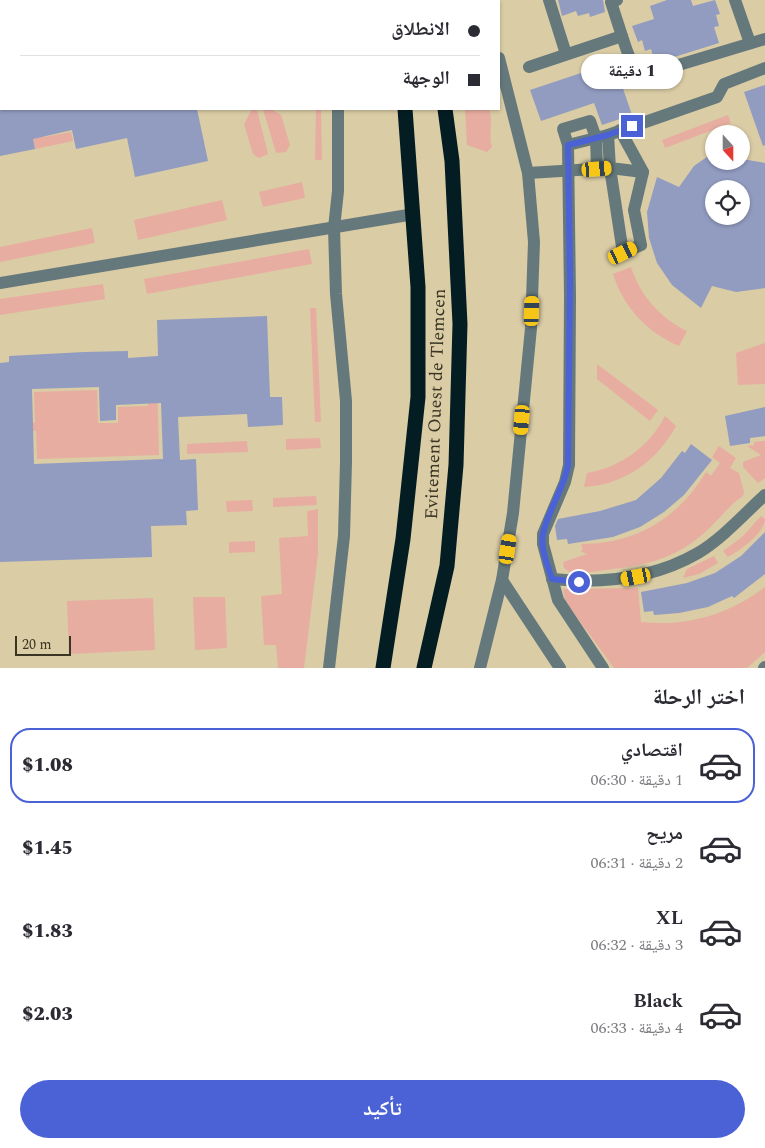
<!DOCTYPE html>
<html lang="ar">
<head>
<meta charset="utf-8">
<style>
  body { margin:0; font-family:Spectral,"Noto Naskh Arabic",serif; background:#f7f7f7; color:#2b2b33; direction:rtl; height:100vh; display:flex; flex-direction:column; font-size:19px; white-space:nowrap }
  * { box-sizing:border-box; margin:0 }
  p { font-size:16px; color:#7c7c81 }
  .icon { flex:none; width:28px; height:28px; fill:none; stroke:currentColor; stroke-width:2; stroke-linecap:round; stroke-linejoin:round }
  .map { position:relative; height:668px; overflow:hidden; direction:ltr }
  .drawer { display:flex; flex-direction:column; background:#fff; flex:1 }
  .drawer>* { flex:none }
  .hud { position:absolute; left:0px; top:0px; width:500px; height:110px; box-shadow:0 1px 4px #0004; direction:rtl; display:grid; align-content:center; height:110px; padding:0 20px; background:#fff }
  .needle { width:32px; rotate:159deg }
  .buttons { position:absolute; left:705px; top:125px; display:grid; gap:10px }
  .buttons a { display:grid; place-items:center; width:45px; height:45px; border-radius:50%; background:#fff; box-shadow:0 1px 4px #0004; font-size:25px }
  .scale { position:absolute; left:15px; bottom:12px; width:56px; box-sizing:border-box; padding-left:5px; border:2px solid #393424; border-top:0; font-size:14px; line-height:18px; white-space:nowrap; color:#393424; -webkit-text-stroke:4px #dacca5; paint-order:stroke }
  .end { position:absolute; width:22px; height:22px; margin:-11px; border:6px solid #4b61d6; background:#fff; box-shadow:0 0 0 2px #fff }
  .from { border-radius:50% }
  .bubble { position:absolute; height:35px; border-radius:18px; background:#fff; box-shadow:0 1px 4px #0004; font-size:16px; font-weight:800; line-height:35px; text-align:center; direction:rtl }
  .car { position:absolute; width:15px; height:30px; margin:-15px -8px; border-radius:6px; box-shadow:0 0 4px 1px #0007; background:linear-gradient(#f5c518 24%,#345 0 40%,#f5c518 0 76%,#345 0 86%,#f5c518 0) }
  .hud b { display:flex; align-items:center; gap:18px; height:48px; font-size:19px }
  .hud b+b { border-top:1px solid #e1e1e2 }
  .hud i { width:12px; height:12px; background:#2b2b33 }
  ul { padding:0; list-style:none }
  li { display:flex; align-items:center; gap:15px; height:75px; margin:0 10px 8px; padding:0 10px; border:2px solid transparent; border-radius:20px }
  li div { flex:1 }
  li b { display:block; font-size:19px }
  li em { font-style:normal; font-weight:800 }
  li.active { border-color:#4b61d6 }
  li>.icon { width:45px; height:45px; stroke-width:1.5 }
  h2 { padding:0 20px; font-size:22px; line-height:60px }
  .action { display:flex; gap:10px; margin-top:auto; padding:10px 20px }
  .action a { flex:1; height:58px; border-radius:30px; background:#4b61d6; color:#fff; font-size:20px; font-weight:800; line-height:58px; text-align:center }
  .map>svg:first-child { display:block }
</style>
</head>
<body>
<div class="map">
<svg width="765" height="668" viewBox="0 0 765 668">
  <rect width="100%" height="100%" fill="#dacca5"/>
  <!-- green -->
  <g fill="#e8ada1">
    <polygon points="27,109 38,109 44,137 71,132 73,141 35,149"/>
    <polygon points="252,109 257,110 268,154 259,158 253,154 244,124"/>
    <polygon points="263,109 271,109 281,115 290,145 286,152 276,153"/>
    <polygon points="316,109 321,109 322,160 315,160"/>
    <path d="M465,109H489C494,122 488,134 492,147L487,152L467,145Z"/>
    <polygon points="728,115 731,123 665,148 662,140"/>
    <polygon points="302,182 305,198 263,207 259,192"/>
    <polygon points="222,200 227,220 138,240 134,220"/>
    <polygon points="92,228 95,243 0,262 0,247"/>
    <polygon points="309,249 312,264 147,294 144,279"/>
    <path d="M631,267C640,295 660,318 687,331L679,346C648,333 623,307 613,274Z"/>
    <polygon points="103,284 105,299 0,315 0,299"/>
    <polygon points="310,308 316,308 321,422 315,422"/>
    <polygon points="765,343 765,384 738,385 736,353"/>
    <polygon points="597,364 658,410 650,421 597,379"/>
    <polygon points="148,382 157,382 159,455 37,459 36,431 29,431 28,423 35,422 34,392 97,390 98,423 118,423 118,407 148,406"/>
    <path d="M665,416L676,426C657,461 624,485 584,487L587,473C621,467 649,447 665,416Z"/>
    <polygon points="320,438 321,448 286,450 286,439"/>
    <polygon points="247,441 248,452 187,454 187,444"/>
    <polygon points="765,441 765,478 758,483 743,467 743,462 761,455 747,446 754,445 754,442"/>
    <path d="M719,446L736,458L730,468L739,473L744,492L743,496C724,509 716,525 698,538C660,569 620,566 574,575L564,568L563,562L587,554L580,551L583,550L581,544C635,544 678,519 706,472L711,476L720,463L712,457Z"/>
    <polygon points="316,496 317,505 273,507 273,498"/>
    <polygon points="252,500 253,511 227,512 226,501"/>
    <polygon points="318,509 318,554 304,668 278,668 276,645 264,645 261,596 282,594 279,538 308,536 307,511"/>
    <path d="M761,516L765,519C764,534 740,550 728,557L723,551L742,537Z"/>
    <polygon points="255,541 255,552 229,553 229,542"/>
    <polygon points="714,556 718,563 699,574 683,578 687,569"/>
    <path d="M765,587V652L747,668H614L565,601L563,589L638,588L641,622C687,627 728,615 765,587Z"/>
    <polygon points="193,597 225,597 227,648 195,650"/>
    <polygon points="153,598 155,650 69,654 67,601"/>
  </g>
  <!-- building -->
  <g fill="#919cc0" fill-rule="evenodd">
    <polygon points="558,0 603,0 605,12 590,17 589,13 578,16 576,11 562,16"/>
    <polygon points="667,0 691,0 693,6 715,0 720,14 716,15 719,26 714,27 719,43 655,63 651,49 645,51 642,40 638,42 632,26 654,19 650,6"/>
    <polygon points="614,62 632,115 602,125 594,103 541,121 530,90"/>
    <polygon points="765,85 765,145 763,146 744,92"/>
    <polygon points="0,109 197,109 208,161 135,177 127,138 76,149 72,130 33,139 35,149 0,156"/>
    <path d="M714,152V161L748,160L765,163V288L736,292L712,286L701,308L672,285L657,263L649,238L647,212L657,177L679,187L694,166ZM714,189H741V216H714Z"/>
    <path d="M267,316L270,397H282L283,425L248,427L247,414L178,417L180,460L196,459L198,510L186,511L187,525L151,526L152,557L0,562V363L9,362V356L84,352L128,351V358L158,356L157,320ZM99,387L100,421L116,420V405L161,403L163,459L34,464L32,389Z"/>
    <polygon points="765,407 765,436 750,438 750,443 730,446 725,416"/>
    <polygon points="691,444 712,460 684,495 664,512 640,527 613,537 568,544 567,539 557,540 555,526 558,519 600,511 636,500 661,478 682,451 685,453"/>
    <polygon points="765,532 765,574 734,598 732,596 708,607 679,613 654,615 653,611 644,612 641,592 687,583 715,573 741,556"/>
  </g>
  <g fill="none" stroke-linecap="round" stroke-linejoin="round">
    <!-- minor -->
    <g stroke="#65797d" stroke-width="12">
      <polyline points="330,0 331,1"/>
      <polyline points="488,0 488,1"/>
      <polyline points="549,0 566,54"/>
      <polyline points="617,0 611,2 622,36"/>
      <polyline points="735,0 750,43"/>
      <path d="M529,67L622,36C628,53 631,73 652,73L765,39"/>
      <polyline points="608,135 610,168 643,172"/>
      <polyline points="568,145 563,129 590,121 596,138 597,169"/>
      <polyline points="528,173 610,168 623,253 641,245 634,210 643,172 620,130"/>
      <polyline points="0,283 414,214"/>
      <path d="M552,579C603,584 653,579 698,553C723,538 744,514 765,495"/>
      <polyline points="502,580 560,668"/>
      <polyline points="329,668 344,536 346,462 346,401 336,294 334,228 338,191 338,109"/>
      <polyline points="480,668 502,580 513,513 531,328 534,242 528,173 499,58"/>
      <polyline points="603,668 558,600 543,544 543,534 565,482 569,465 570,296 568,145 608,135 717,97 724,84 765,68"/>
      <polyline points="764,668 765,667"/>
    </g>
    <!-- highway -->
    <g stroke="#041d22" stroke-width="15">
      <polyline points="389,0 389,1"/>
      <polyline points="430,0 430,1"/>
      <polyline points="383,668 403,539 418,397 418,287 405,109"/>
      <polyline points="424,668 447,566 456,465 460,324 452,161 445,109"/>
    </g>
  </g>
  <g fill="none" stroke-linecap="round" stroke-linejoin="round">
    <!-- route -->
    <path stroke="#4b61d6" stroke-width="6" d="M579,582L552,579C548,566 540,548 543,534C548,510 564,489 568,465L570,280L568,145L608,135L632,126"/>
  </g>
  <g text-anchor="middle" stroke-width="4.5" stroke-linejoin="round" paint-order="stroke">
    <!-- street labels -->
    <g font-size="18" fill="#393424" stroke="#dacca5">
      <text transform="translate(435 404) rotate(-88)" y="6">Evitement Ouest de Tlemcen</text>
    </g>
  </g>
</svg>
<div class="buttons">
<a><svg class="needle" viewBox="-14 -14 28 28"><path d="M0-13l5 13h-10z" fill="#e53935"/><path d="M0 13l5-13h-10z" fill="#7c7c81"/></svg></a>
<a><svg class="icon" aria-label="locate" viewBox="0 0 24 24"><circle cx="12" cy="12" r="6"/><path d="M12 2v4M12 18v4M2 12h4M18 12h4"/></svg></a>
</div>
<div class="scale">20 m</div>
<i class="end from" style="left:579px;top:582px"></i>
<i class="end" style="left:632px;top:126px"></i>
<div class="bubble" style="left:581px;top:54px;width:102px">1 دقيقة</div>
<i class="car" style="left:597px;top:169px;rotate:86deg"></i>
<i class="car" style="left:623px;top:253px;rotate:64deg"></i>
<i class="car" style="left:532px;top:311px;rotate:2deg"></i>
<i class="car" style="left:522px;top:420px;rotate:185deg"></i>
<i class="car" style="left:508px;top:549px;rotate:9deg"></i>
<i class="car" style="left:636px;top:577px;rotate:259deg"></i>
<div class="hud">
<b><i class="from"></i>الانطلاق</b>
<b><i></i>الوجهة</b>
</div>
</div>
<section class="drawer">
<h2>اختر الرحلة</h2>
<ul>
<li class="active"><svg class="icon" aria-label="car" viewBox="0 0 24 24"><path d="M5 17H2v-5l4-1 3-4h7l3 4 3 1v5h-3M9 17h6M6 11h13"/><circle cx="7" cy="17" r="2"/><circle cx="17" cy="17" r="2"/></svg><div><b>اقتصادي</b><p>1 دقيقة · 06:30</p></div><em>$1.08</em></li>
<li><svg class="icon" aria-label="car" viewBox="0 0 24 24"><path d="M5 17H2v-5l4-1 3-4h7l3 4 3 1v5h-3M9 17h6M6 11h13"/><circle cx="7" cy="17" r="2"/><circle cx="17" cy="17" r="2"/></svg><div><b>مريح</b><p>2 دقيقة · 06:31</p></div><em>$1.45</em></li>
<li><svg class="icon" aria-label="car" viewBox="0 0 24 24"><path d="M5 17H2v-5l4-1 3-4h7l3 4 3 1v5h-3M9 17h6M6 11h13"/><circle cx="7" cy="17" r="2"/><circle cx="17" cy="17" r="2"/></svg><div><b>XL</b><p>3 دقيقة · 06:32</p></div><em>$1.83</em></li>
<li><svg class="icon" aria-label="car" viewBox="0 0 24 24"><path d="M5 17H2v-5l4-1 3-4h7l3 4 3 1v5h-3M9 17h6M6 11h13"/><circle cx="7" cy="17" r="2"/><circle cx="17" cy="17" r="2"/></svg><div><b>Black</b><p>4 دقيقة · 06:33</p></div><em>$2.03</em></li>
</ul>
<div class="action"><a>تأكيد</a></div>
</section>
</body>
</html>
